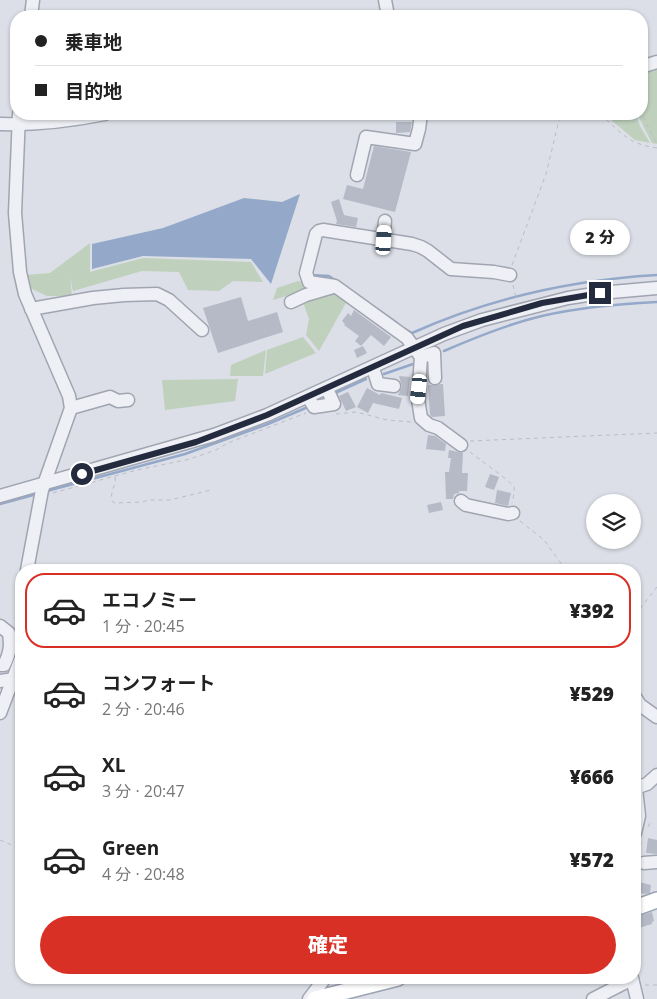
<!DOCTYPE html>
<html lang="ja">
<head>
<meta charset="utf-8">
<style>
  body { margin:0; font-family:"Open Sans","Noto Sans JP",sans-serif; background:#f6f6f6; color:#222; height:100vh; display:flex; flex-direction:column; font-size:19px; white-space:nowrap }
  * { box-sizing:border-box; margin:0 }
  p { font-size:16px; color:#767676 }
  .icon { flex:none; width:28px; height:28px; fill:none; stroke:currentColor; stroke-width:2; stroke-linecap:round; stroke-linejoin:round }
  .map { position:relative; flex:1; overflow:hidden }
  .drawer { position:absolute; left:15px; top:564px; width:626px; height:420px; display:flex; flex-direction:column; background:#fff; border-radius:20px; box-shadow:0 1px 4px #0004 }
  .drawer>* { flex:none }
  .hud { position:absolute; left:10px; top:10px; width:638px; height:110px; border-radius:20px; box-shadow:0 1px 4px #0004; display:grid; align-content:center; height:110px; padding:0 25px; background:#fff }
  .buttons { position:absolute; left:586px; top:494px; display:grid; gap:10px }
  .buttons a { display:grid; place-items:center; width:55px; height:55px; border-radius:50%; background:#fff; box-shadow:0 1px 4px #0004; font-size:25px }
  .end { position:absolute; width:22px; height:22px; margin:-11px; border:6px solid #252b3e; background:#fff; box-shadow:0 0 0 2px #fff }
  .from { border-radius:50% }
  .bubble { position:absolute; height:35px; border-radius:18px; background:#fff; box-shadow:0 1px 4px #0004; font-size:16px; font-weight:800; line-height:35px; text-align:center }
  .car { position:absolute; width:15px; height:30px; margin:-15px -8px; border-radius:6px; box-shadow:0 0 4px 1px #0007; background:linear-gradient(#fff 24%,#345 0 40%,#fff 0 76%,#345 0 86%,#fff 0) }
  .hud b { display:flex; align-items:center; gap:18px; height:48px; font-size:19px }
  .hud b+b { border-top:1px solid #e0e0e0 }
  .hud i { width:12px; height:12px; background:#222 }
  ul { padding:9px 0 0; list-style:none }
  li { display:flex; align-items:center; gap:15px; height:75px; margin:0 10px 8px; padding:0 15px; border:2px solid transparent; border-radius:20px }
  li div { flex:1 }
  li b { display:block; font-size:19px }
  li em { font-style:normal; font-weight:800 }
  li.on { border-color:#d93025 }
  li>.icon { width:45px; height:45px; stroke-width:1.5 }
  .cta { display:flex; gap:10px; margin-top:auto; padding:10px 25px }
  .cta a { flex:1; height:58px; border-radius:30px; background:#d93025; color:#fff; font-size:20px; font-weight:800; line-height:58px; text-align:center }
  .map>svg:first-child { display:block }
</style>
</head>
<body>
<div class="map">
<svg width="657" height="999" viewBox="0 0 657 999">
  <rect width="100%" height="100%" fill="#dcdfe7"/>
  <!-- green -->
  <g fill="#bfd1bc">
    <polygon points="657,66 657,144 652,143 637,114 641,114 641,72"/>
    <polygon points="604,114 636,114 640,126 650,143 635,140"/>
    <polygon points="90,243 90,272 143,258 251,262 263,282 233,281 219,291 188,290 179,272 142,271 73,291 70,277 72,296 47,296 28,287 26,275 50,273"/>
    <polygon points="298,281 320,286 273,300 277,288"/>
    <polygon points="336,293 347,301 319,351 306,335 309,319 303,302"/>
    <polygon points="303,337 316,353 265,374 267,350"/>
    <polygon points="266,350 263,376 230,376 231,365"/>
    <polygon points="238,379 235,401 165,410 162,380"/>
  </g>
  <!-- water -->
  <polygon fill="#94a9ca" points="300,194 271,284 251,259 143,256 92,269 92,244 163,228 244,198 282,202"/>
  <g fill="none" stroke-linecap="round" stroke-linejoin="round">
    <!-- stream -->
    <g stroke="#94a9ca" stroke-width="2.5">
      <polyline points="310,275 329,276 335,280"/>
      <polyline points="377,309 397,323"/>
      <path d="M405,329L412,333C490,298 571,280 657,275"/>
      <path d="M444,351C476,337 508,324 542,316C580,307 618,304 657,302"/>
      <polyline points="384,374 413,364"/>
      <polyline points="333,394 366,379"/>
      <polyline points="47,491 185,454 268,424 308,407"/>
      <polyline points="0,504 37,494"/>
    </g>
  </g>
  <!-- building -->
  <g fill="#b6bac7">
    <polygon points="396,122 412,122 410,132 396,133"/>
    <polygon points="374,146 411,152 395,212 343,199 347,185 363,189"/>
    <polygon points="339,199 344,215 358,218 356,227 336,224 337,221 331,202"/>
    <polygon points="241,297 248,321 277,312 283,332 218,353 203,308"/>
    <polygon points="354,310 391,337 384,346 371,335 361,346 355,341 359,336 344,325 345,324 342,321 348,313 351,316"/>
    <polygon points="363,346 367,353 357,358 354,350"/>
    <polygon points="399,376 410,377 408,396 398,395 402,387"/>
    <polygon points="443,384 445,416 432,417 430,415 428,385"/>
    <polygon points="367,388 380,395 381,393 402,398 399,409 373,403 368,413 357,407"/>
    <polygon points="348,392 356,407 346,411 339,396"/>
    <polygon points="428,435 435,436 446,444 445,451 426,449"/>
    <polygon points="449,450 463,453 462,473 468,473 467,491 459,491 459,493 454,494 453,499 446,499 445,472 449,472 451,458 448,458"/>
    <polygon points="490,474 499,477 494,490 485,487"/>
    <polygon points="497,490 511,493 508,506 495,503"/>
    <polygon points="441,502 443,510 429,513 427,505"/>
    <polygon points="648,838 657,840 657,854 646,853"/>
    <polygon points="635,881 651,885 650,893 645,894 635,892"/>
    <polygon points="652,912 654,921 652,922 652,924 635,929 635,917"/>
  </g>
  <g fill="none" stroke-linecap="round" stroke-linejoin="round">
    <defs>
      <g id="minor">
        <polyline points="385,0 388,16"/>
        <polyline points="31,16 33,0"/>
        <polyline points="641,67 657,62"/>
        <polyline points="19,114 15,213 20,272 25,294 69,396 71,408 42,490 27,570"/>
        <path d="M0,124C36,125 70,121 105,114"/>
        <polyline points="357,175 366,137 415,144 419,129 421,114"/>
        <polyline points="383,240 385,221"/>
        <polyline points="291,302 306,295 333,287"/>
        <polyline points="31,309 93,298 124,295 157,294 169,300 202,330"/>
        <polyline points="421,357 434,353 435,378"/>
        <polyline points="373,368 378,384 394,386"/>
        <polyline points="308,397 314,407 334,404 327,389"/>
        <polyline points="71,408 110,397 118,401 128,400"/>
        <polyline points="461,445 438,428 429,425 421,418 418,399 421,357 407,338 335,286 309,282 306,273 316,234 319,231 323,230 412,244 421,247 428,251 451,269 494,272 510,275"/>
        <polyline points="0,496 214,435 267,415 444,334 482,320 568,298 600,293 657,288"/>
        <polyline points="461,501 466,505 508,514 513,513"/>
        <path d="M0,626L9,633C11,646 10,653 4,665H0"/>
        <polyline points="0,681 14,679"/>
        <polyline points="635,697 640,705 657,717"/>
        <polyline points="0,713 21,658"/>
        <polyline points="635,788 647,784 657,775"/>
        <polyline points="635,833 639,816 636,788"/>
        <polyline points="644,863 657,862"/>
        <polyline points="632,978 637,999"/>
        <polyline points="309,999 325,978"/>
        <polyline points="593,999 632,979"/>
      </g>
      <g id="major">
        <polyline points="635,908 657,900"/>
        <polyline points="315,999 398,978"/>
      </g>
    </defs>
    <!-- minor casing -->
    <use href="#minor" stroke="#a1a5b1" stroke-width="15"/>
    <!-- major casing -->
    <use href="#major" stroke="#9aa2b3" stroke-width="18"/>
    <!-- path -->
    <g stroke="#babdc5" stroke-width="1" stroke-dasharray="4 4" stroke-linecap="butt">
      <polyline points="641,109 644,119 657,144"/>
      <path d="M600,114C621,132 627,144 657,148"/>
      <polyline points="512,265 546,174 560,116 565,114"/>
      <polyline points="513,285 517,301"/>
      <polyline points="336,414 356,412 387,420 411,422"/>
      <polyline points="470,441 657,433"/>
      <path d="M470,452C477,458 512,482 514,487C515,492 513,498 512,503"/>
      <path d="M115,477C117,486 107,495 114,503L143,502L148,500H170L211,490"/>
      <polyline points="53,493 137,470 190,459 216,450 228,443 306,413"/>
      <polyline points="520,521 544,540 566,570"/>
      <polyline points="635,615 657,587"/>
      <polyline points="648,827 651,821"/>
      <polyline points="0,840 21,849"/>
      <polyline points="640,853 641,842"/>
      <polyline points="301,978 308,983"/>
      <polyline points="645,985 657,985"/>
    </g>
    <!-- minor -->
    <use href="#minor" stroke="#eef0f5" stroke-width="12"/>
    <!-- major -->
    <use href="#major" stroke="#fff" stroke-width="15"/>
  </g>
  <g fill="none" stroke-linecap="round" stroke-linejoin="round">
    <!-- route -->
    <polyline stroke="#252b3e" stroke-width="6" points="82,474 196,442 267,415 463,326 542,303 600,293"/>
  </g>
</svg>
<div class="buttons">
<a><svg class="icon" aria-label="layers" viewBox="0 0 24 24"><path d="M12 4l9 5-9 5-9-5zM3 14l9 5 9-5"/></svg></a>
</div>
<i class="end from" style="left:82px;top:474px"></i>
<i class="end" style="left:600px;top:293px"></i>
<div class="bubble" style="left:570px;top:220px;width:60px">2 分</div>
<i class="car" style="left:384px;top:240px;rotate:4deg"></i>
<i class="car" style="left:419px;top:389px;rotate:186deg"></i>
<div class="hud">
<b><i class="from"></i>乗車地</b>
<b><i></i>目的地</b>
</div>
<section class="drawer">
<ul>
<li class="on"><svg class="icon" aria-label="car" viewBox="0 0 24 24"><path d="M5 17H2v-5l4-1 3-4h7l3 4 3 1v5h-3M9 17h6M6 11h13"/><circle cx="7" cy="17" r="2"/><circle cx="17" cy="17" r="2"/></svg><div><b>エコノミー</b><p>1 分 · 20:45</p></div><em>¥392</em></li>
<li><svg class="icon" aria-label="car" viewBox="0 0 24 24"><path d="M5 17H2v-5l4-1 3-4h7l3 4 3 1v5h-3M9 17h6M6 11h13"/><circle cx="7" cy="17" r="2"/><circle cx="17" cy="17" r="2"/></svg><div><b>コンフォート</b><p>2 分 · 20:46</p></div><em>¥529</em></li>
<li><svg class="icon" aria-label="car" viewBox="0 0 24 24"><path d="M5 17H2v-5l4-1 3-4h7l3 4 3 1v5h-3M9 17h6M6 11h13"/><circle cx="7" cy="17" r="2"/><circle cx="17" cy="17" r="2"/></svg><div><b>XL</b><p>3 分 · 20:47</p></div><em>¥666</em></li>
<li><svg class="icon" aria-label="car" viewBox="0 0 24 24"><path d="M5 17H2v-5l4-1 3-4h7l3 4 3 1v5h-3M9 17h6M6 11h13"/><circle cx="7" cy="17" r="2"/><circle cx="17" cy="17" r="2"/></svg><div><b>Green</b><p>4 分 · 20:48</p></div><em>¥572</em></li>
</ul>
<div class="cta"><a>確定</a></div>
</section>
</div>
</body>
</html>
